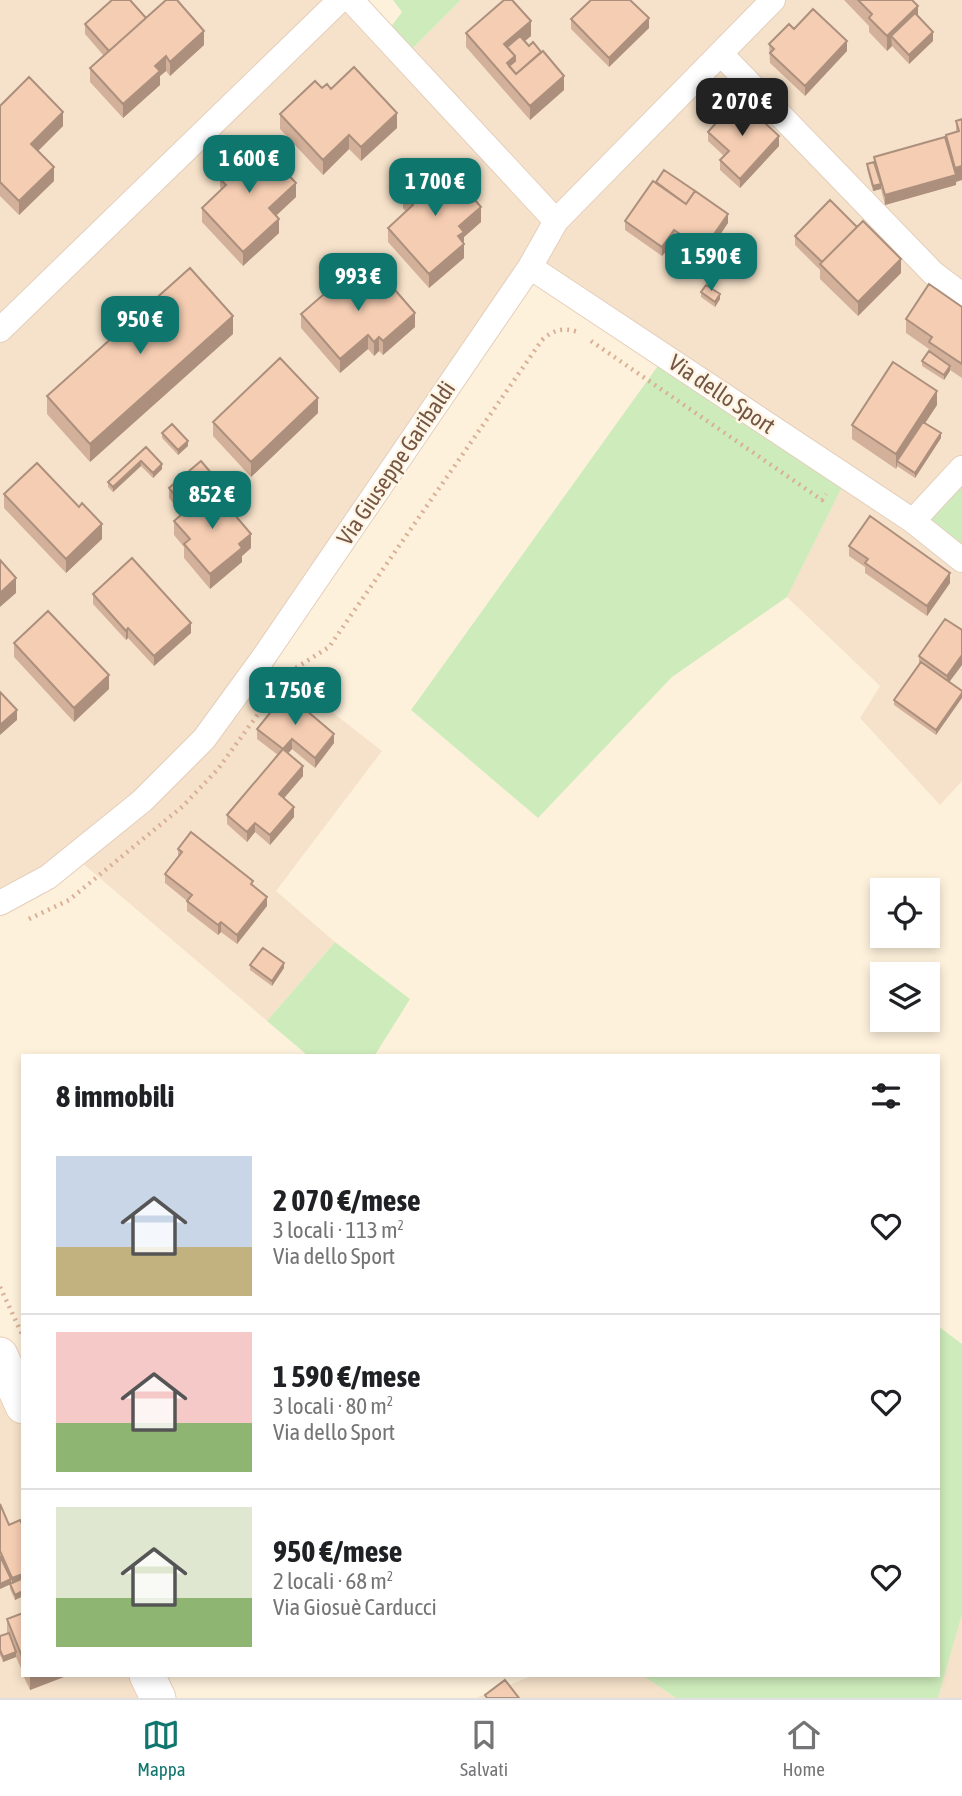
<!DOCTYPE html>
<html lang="it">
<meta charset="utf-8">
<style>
body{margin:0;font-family:"Asap Condensed",sans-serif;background:#f2f2f2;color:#202124;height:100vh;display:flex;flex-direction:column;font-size:26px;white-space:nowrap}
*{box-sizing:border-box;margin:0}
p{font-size:23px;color:#757577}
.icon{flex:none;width:38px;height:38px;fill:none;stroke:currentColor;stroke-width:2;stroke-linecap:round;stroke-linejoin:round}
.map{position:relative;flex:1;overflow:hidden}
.drawer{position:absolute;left:21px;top:1054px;width:919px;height:623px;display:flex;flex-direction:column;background:#fff;border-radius:0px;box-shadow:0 4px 10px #0003}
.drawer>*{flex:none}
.controls{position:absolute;left:870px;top:878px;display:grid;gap:14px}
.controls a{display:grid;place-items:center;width:70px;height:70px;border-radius:0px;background:#fff;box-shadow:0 4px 10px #0003;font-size:35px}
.price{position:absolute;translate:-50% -60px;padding:0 16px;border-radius:14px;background:#0f766e;color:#fff;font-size:23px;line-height:46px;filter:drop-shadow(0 2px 4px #0008)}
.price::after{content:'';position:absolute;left:50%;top:42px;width:21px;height:16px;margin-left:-10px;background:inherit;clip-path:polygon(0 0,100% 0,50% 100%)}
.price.selected{background:#222;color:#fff}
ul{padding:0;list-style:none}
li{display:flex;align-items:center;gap:21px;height:175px;padding:0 35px}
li+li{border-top:2px solid #e0e0e0}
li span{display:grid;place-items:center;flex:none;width:196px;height:140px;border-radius:0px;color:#555}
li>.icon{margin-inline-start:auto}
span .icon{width:84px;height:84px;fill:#fffc;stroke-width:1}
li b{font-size:30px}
h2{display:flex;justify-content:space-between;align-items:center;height:84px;padding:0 35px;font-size:30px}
.dock{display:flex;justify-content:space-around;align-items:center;height:98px;border-top:2px solid #e0e0e0;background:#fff;font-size:19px;color:#757577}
.dock a{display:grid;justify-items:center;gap:4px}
.dock .selected{color:#0f766e}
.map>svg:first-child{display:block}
</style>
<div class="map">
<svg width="962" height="1698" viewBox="0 0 962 1698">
<rect width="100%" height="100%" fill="#fef1dc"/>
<path fill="#f6e2ca" d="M 0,0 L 351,0 L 404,57 L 461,0 L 962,0 L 962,781 L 940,805 L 860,718 L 880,686 L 787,597 L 846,477 L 530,267 L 263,658 L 382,751 L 276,891 L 335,942 L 267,1021 L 74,856 L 0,903 Z
M 0,1355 L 23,1388 L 23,1675 L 147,1675 L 158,1698 L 0,1698 Z
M 962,1614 L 962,1698 L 938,1698 L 961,1616 Z
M 534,1675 L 642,1675 L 676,1698 L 476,1698 Z"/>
<path fill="#ceecbb" d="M 393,0 L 461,0 L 404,57 L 384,36 L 402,12 Z
M 665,356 L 847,477 L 787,597 L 672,677 L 538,818 L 411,710 Z
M 962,468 L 962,560 L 913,521 Z
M 335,942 L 410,999 L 375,1055 L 307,1055 L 267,1021 Z
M 938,1326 L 962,1344 L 962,1614 L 938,1698 L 676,1698 L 642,1675 L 938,1675 Z"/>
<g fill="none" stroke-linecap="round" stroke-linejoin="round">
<g stroke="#e4cebb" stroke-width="26">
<path id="minor" d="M 351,0 L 556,221
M 721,54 L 933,273 L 962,295
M 530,267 L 913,521 L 962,560
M 0,330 L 340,0
M 913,521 L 962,468
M 0,903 L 48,877 L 142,801 L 204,739 L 263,658 L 530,267 L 556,221 L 773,0"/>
</g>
<g stroke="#eacfb8" stroke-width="37">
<path id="secondary" d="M 0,1355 L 23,1406
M 147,1675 L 158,1698"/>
</g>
<path stroke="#d9b096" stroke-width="4.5" stroke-dasharray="2 5" stroke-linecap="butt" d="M 591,341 L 822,500 L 826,494
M 29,919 L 69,900 L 183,806 L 218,769 L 288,673 L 329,647 L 542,340 C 553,330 563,327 578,332
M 0,1287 L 22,1334"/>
<use href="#minor" stroke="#fff" stroke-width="24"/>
<use href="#secondary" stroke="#fff" stroke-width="35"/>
</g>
<path fill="#d3b099" d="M 844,0 L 912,0 L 918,16 L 933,41 L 909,64 L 892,46 L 887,51 L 869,32 L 869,26 Z
M 146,18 L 204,45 L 170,76 L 166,71 L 160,76 L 160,85 L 123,118 L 90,82 L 90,68 L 104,56 L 85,34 L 85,24 Z
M 571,19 L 649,28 L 609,67 L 571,29 Z
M 794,29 L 847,51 L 805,96 L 770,63 L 769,44 Z
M 466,33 L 531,36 L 525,41 L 564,90 L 530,120 L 466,47 Z
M 322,88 L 331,89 L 397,128 L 361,161 L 349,149 L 323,175 L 280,129 L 280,114 Z
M 0,106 L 63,126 L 38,151 L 54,181 L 19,215 L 0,196 Z
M 962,119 L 956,185 L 885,205 L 881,189 L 873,191 L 867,169 L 867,164 L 874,162 L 874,157 L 946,139 L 946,135 L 956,132 L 956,121 Z
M 708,132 L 779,146 L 740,188 L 720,170 L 720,160 L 724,156 L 708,141 Z
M 220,171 L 296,197 L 276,216 L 279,233 L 243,266 L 202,222 L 202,208 L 221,190 L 220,186 Z
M 403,194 L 481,222 L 464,237 L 464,258 L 429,288 L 388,242 L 388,228 L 406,212 L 403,208 Z
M 625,221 L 728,223 L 695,270 L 667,250 L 662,256 L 625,230 Z
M 795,236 L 901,273 L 858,316 L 820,279 L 820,270 L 795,245 Z
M 349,291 L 415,327 L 383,355 L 379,351 L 374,356 L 368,349 L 340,373 L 301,328 L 301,314 Z
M 701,292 L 720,299 L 715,307 L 701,297 Z
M 962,307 L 962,378 L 950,370 L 944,380 L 922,366 L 922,361 L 929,351 L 929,349 L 906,333 L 906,319 Z
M 233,334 L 90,462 L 47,414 L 47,396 Z
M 937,405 L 925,423 L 941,438 L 915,478 L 897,466 L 896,469 L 852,439 L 852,425 Z
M 318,413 L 251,477 L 213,436 L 213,422 Z
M 162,433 L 188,446 L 178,455 L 162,438 Z
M 146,447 L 162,469 L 153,478 L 141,466 L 113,492 L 108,487 L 108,482 Z
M 169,488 L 234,510 L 232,512 L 251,548 L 242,556 L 242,562 L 210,589 L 184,558 L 184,547 L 174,535 L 174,521 L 182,514 L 169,498 Z
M 4,494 L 102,539 L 66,573 L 4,508 Z
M 849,546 L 950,583 L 927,616 L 865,573 L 865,567 L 849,556 Z
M 93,594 L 191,633 L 154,666 L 128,638 L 126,640 L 93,604 Z
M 14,643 L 109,689 L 74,722 L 14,657 Z
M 919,656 L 962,665 L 949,682 L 936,735 L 894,705 L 894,700 L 919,665 Z
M 257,729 L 334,743 L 315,768 L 292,749 L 288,753 L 303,776 L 284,798 L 294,817 L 270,845 L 255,832 L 247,842 L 227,824 L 227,815 L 278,755 L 257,739 Z
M 178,849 L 253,885 L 267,906 L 237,944 L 221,932 L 218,935 L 187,911 L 187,901 L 165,883 L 165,874 L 178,857 Z
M 250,965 L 284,968 L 272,986 L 250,970 Z
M 0,1504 L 9,1525 L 23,1526 L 23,1596 L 15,1600 L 10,1589 L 10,1584 L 0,1589 Z
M 23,1613 L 23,1673 L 16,1657 L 3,1662 L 0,1655 L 0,1636 L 7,1633 L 7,1619 Z
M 23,1675 L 69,1675 L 30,1690 Z"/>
<path fill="#ac907d" d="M 918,6 L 918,21 L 891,36 L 892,46 L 887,51 L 887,36 Z
M 649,18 L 649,28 L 609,67 L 609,58 Z
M 531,21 L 531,36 L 509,54 L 504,44 Z
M 204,31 L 204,45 L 170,76 L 170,62 Z
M 933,32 L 933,41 L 909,64 L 909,55 Z
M 847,41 L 847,51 L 805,96 L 805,86 Z
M 166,56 L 166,71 L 160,76 L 160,85 L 123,118 L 123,104 L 155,66 Z
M 515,56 L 515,71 L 507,63 Z
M 564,76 L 564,90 L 530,120 L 530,106 Z
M 63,112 L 63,126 L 31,158 L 31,144 Z
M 397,113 L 397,128 L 361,161 L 361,147 Z
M 349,135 L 349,149 L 323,175 L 323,160 Z
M 779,136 L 779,146 L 740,188 L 740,179 Z
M 962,166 L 962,180 L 956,182 L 956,185 L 885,205 L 885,195 L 955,176 L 955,168 Z
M 54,167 L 54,181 L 19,215 L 19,201 Z
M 296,183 L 296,197 L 269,222 L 269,208 Z
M 881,184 L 881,189 L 873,191 L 873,186 Z
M 481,207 L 481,222 L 464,237 L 464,258 L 429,288 L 429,274 L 459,226 Z
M 728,214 L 728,223 L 703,260 L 703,250 Z
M 279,219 L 279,233 L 243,266 L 243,252 Z
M 674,230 L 674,240 L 667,245 L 667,250 L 662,256 L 662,247 Z
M 703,255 L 703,260 L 695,270 L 695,265 Z
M 901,259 L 901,273 L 858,316 L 858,302 Z
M 720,294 L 720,299 L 715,307 L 715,302 Z
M 415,313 L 415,327 L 383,355 L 383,341 Z
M 233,316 L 233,334 L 90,462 L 90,444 Z
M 368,335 L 368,349 L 340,373 L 340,359 Z
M 379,337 L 379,351 L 374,356 L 374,342 Z
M 950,366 L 950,371 L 944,380 L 944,375 Z
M 937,391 L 937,405 L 899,463 L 897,461 L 897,466 L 896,469 L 896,454 Z
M 318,398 L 318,413 L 251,477 L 251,462 Z
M 941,433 L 941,438 L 915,478 L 915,473 Z
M 188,441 L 188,446 L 178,455 L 178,450 Z
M 141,461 L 141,466 L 113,492 L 113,487 Z
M 162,464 L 162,469 L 153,478 L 153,473 Z
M 234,500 L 234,510 L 226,518 L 226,508 Z
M 102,524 L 102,539 L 66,573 L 66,559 Z
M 251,534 L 251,548 L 242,556 L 242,562 L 210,589 L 210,574 L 239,544 Z
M 950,573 L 950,583 L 927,616 L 927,606 Z
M 16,578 L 16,593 L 0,607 L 0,593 Z
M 191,623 L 191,633 L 154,666 L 154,656 Z
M 128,628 L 128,638 L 126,640 L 126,631 Z
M 962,655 L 962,665 L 947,685 L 947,676 Z
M 109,675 L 109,689 L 74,722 L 74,708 Z
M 962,693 L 962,698 L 936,735 L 936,730 Z
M 17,710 L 17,720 L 0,735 L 0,725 Z
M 334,734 L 334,743 L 315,768 L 315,758 Z
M 292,739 L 292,749 L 283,759 L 283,749 Z
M 303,766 L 303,776 L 279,804 L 279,794 Z
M 294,807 L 294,817 L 270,845 L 270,835 Z
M 255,823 L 255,832 L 247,842 L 247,832 Z
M 267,897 L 267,906 L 237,944 L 237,935 Z
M 221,922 L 221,932 L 218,935 L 218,925 Z
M 284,963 L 284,968 L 272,986 L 272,981 Z
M 23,1574 L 23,1583 L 12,1588 L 12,1578 Z
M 11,1579 L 11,1584 L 0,1589 L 0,1584 Z
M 23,1591 L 23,1596 L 15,1600 L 15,1595 Z
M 16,1652 L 16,1657 L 3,1662 L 3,1657 Z
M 33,1675 L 69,1675 L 30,1690 L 30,1676 Z"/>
<path fill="#f5cdb2" stroke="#ac907d" stroke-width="2" d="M 112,0 L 130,0 L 146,18 L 109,51 L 85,24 Z
M 166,0 L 177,0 L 204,31 L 170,62 L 166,56 L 155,66 L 160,71 L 123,104 L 90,68 Z
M 504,0 L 512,0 L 531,21 L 504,44 L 515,56 L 507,63 L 516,74 L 543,51 L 564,76 L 530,106 L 466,33 Z
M 591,0 L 630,0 L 649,18 L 609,58 L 571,19 Z
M 858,0 L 912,0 L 918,6 L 887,36 L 869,18 L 872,14 Z
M 813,9 L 847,41 L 805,86 L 770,53 L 774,49 L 769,44 L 789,24 L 794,29 Z
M 915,13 L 933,32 L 909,55 L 891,36 Z
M 520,36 L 529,46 L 533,42 L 541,52 L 516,74 L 509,66 L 515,61 L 515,56 L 507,47 Z
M 354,67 L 397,113 L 361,147 L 349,135 L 323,160 L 280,114 L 315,81 L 322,88 L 327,84 L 331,89 Z
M 29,77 L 63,112 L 31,144 L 54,167 L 19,201 L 0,182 L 0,106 Z
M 738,98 L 779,136 L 740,179 L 720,160 L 729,151 L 708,132 Z
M 962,119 L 962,166 L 955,168 L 946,135 L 959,131 L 956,121 Z
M 945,137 L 956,175 L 885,195 L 874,157 Z
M 255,139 L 296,183 L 269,208 L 279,219 L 243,252 L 202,208 L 226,185 L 221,180 L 225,177 L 220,171 Z
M 441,161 L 481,207 L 459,226 L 464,232 L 458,236 L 464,244 L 429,274 L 388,228 L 413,205 L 403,194 Z
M 874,162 L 881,184 L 873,186 L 867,164 Z
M 664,170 L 695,191 L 686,204 L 656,182 Z
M 653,181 L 686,204 L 695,191 L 728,214 L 703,250 L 674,230 L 662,247 L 625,221 Z
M 830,200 L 857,227 L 822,262 L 795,236 Z
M 863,221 L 901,259 L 858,302 L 820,264 Z
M 674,235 L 703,255 L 695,265 L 667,245 Z
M 190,268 L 233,316 L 90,444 L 47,396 Z
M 376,268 L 415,313 L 383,341 L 379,337 L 374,342 L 368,335 L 340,359 L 301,314 L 339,281 L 349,291 Z
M 929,284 L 962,307 L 962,364 L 929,342 L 932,337 L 906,319 Z
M 706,285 L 720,294 L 715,302 L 701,292 Z
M 929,351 L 950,366 L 944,375 L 922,361 Z
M 280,358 L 318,398 L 251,462 L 213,422 Z
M 893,362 L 937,391 L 896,454 L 852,425 Z
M 923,422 L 941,433 L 915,473 L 897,461 Z
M 172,424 L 188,441 L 178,450 L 162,433 Z
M 146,447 L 162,464 L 153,473 L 141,461 L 113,487 L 108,482 Z
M 201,461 L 234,500 L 228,506 L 212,488 L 187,510 L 169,488 Z
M 37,463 L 79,507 L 82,503 L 102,524 L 66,559 L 4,494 Z
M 212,488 L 251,534 L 239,544 L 242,548 L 210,574 L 184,544 L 190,539 L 174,521 Z
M 870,516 L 950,573 L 927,606 L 865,563 L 868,559 L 849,546 Z
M 132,558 L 191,623 L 154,656 L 128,628 L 126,631 L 93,594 Z
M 0,560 L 16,578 L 0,593 Z
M 48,611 L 109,675 L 74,708 L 14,643 Z
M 945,619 L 962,630 L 962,655 L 947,676 L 919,656 Z
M 921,662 L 962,691 L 962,693 L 936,730 L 894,700 Z
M 0,692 L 17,710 L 0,725 Z
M 286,693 L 334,734 L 315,758 L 292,739 L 283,749 L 257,729 Z
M 283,749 L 303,766 L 279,794 L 294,807 L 270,835 L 255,823 L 247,832 L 227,815 Z
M 191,832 L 253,881 L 251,884 L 267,897 L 237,935 L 221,922 L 218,925 L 187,901 L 192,895 L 165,874 L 182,852 L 178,849 Z
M 263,948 L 284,963 L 272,981 L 250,965 Z
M 0,1504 L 9,1525 L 20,1520 L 23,1526 L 23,1574 L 12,1578 L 0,1551 Z
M 0,1556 L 11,1579 L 0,1584 Z
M 23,1578 L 23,1591 L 15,1595 L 10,1584 Z
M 23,1613 L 23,1659 L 7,1619 Z
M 9,1633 L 16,1652 L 3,1657 L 0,1650 L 0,1636 Z
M 505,1680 L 519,1698 L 487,1698 L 485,1695 Z"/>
<g text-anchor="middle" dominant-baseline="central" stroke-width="5" stroke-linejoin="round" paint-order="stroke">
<g font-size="23" fill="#755544" stroke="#fff5e4">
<text transform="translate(722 394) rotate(34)">Via dello Sport</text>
<text transform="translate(396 463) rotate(-56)">Via Giuseppe Garibaldi</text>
</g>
</g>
</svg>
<div class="controls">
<a><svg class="icon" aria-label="locate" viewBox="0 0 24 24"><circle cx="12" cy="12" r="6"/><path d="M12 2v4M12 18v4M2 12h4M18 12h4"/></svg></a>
<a><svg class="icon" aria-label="layers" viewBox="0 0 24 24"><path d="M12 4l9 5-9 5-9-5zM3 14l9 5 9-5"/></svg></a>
</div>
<b class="price selected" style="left:742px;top:138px">2 070 €</b>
<b class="price" style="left:249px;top:195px">1 600 €</b>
<b class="price" style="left:435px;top:218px">1 700 €</b>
<b class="price" style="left:711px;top:293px">1 590 €</b>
<b class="price" style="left:358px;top:313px">993 €</b>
<b class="price" style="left:140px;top:356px">950 €</b>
<b class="price" style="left:212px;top:531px">852 €</b>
<b class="price" style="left:295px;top:727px">1 750 €</b>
<section class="drawer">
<h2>8 immobili<svg class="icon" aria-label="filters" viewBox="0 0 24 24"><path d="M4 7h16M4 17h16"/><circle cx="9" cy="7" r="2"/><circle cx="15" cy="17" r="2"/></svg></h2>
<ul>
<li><span style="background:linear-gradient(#c9d6e8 65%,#c2b280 0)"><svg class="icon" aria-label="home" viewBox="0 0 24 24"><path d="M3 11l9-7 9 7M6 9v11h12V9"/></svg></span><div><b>2 070 €/mese</b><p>3 locali · 113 m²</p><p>Via dello Sport</p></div><svg class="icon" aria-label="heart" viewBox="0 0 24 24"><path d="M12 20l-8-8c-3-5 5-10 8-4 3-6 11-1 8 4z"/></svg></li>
<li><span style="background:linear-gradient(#f6c9c9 65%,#8fb573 0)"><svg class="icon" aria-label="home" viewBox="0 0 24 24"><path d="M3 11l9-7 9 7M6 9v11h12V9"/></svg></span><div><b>1 590 €/mese</b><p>3 locali · 80 m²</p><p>Via dello Sport</p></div><svg class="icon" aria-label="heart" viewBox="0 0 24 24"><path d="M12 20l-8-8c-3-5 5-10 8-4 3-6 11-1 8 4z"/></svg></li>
<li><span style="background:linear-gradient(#dfe7d0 65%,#8fb573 0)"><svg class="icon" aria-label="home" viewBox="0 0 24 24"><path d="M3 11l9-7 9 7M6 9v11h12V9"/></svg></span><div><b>950 €/mese</b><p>2 locali · 68 m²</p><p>Via Giosuè Carducci</p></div><svg class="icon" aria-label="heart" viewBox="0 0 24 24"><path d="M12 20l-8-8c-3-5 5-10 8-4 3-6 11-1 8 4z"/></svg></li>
</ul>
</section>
</div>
<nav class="dock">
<a class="selected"><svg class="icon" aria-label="map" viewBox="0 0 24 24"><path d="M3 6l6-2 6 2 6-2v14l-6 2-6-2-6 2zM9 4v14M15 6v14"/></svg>Mappa</a>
<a><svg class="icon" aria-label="saved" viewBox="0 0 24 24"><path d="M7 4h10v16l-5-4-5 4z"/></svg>Salvati</a>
<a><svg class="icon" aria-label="home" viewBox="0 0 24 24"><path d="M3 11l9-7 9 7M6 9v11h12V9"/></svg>Home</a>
</nav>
